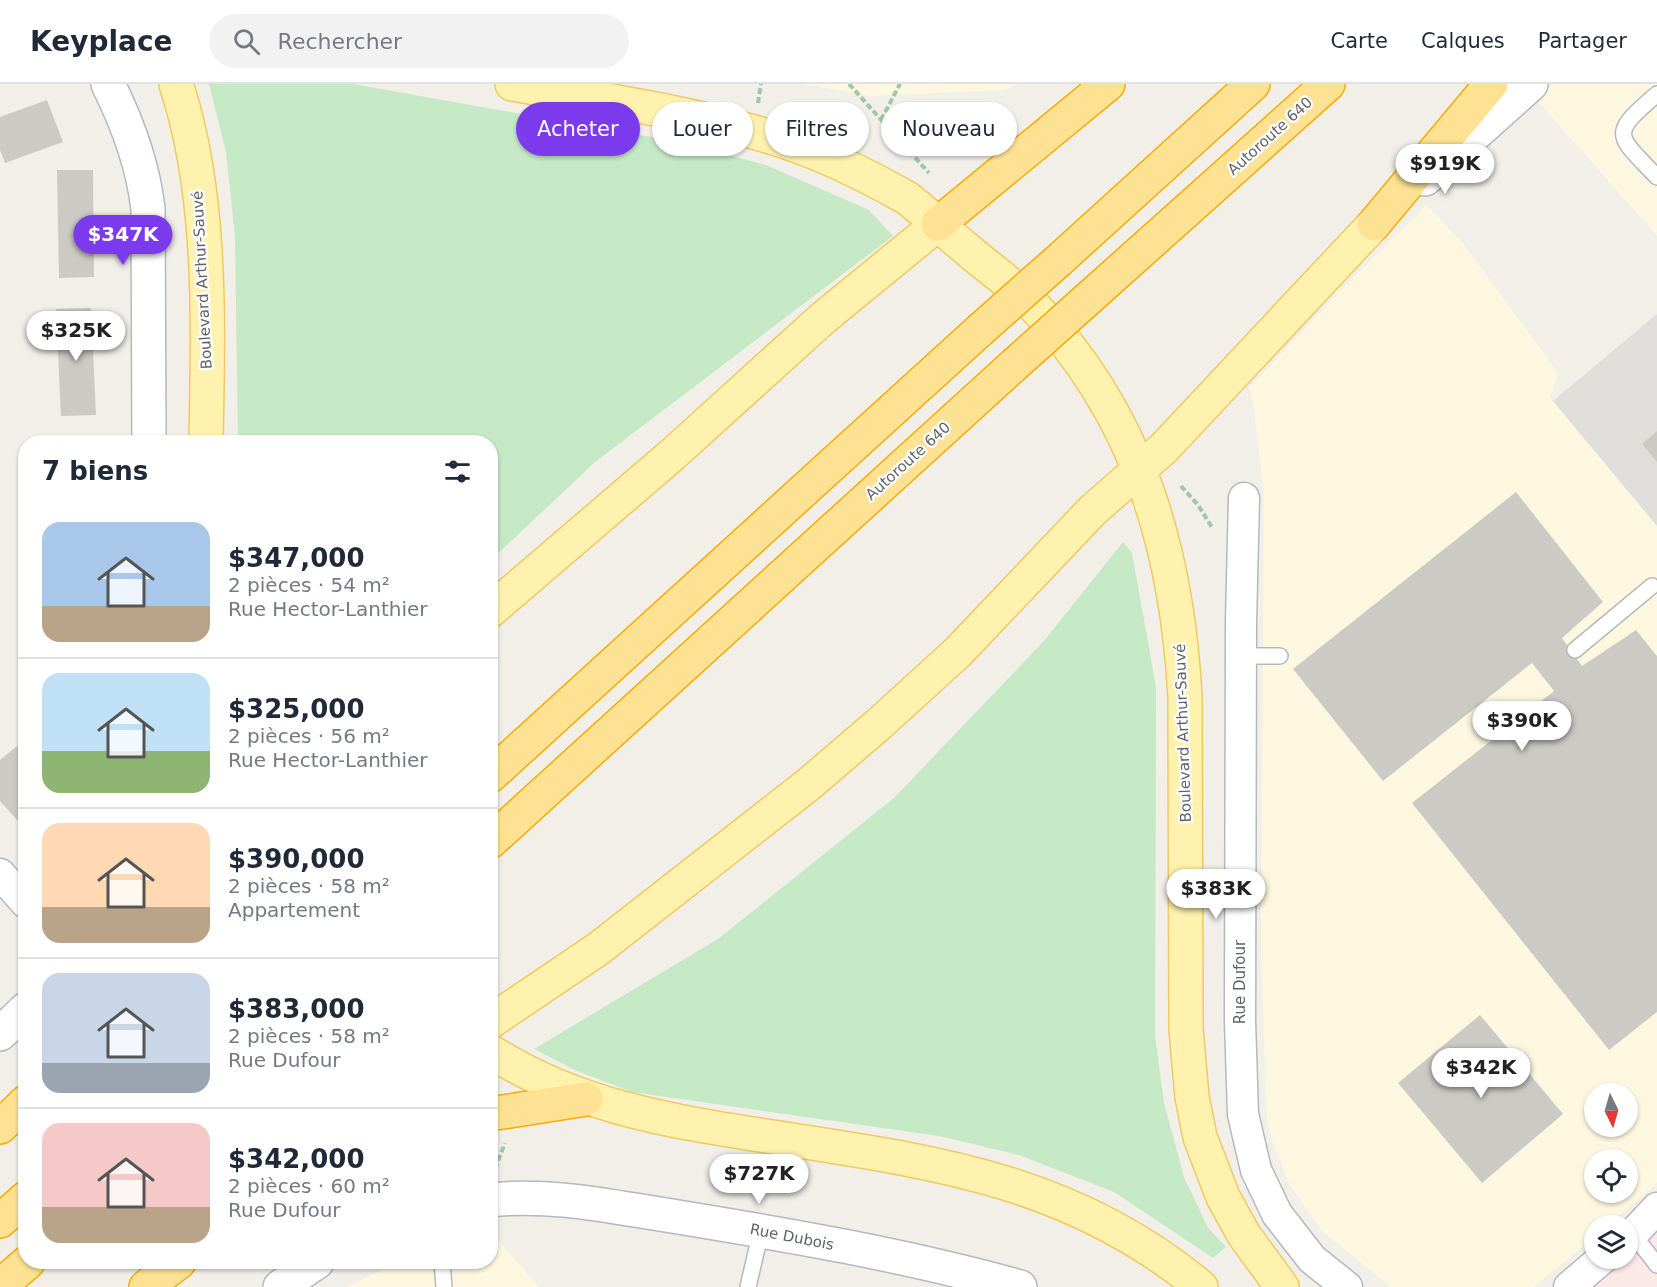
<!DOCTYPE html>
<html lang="fr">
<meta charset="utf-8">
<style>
body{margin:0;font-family:"DejaVu Sans",sans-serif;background:#f2f2f3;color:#1f2937;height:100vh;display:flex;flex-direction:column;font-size:22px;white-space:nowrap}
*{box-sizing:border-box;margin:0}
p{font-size:20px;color:#747a83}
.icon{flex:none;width:33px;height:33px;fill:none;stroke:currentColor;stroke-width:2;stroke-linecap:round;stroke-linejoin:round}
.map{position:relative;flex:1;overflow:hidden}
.sheet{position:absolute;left:18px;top:351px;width:480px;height:834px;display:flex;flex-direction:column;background:#fff;border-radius:24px;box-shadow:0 2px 4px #0004}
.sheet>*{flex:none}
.banner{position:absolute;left:516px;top:18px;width:570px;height:54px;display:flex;gap:12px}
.needle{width:39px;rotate:175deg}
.buttons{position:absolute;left:1584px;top:999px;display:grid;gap:12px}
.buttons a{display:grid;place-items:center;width:54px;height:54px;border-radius:50%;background:#fff;box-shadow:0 2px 4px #0004;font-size:30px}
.price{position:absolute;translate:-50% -51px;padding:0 14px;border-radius:21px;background:#fff;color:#222;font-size:20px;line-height:39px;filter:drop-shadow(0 2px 3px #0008)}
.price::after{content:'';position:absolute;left:50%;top:36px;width:18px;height:14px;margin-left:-9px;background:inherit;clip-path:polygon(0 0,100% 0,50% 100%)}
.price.active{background:#7c3aed;color:#fff}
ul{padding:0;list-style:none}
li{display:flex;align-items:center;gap:18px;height:150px;padding:0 24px}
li+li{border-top:2px solid #e0e1e3}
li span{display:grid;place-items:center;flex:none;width:168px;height:120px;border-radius:18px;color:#555}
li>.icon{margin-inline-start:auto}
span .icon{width:72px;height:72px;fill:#fffc;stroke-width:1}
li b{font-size:26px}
h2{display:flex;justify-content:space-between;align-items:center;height:72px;padding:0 24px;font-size:26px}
.pill{padding:0 21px;border-radius:27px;background:#fff;box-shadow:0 2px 4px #0004;font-size:21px;line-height:54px}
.pill.active{background:#7c3aed;color:#fff}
header{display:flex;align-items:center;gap:36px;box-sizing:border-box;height:84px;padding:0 30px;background:#fff;border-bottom:2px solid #e0e1e3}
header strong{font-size:28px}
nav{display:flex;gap:33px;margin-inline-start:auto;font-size:21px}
.search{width:420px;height:54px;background:#f2f2f3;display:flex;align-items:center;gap:15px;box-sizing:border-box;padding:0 21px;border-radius:33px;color:#747a83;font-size:22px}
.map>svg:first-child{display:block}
</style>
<header>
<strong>Keyplace</strong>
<div class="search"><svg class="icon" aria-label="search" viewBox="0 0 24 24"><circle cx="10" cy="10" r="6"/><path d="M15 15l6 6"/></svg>Rechercher</div>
<nav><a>Carte</a><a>Calques</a><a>Partager</a></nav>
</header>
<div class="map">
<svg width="1657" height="1203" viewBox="0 0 1657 1203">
<rect width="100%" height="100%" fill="#f1efe8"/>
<path fill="#fef7e0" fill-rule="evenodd" d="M 803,0 L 1017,0 L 1005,6 L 871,12 Z
M 1552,0 L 1657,0 L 1657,152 L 1536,15 Z
M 1426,121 L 1462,158 L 1559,290 L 1550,312 L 1553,317 L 1657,442 L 1657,1099 L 1608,1141 L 1594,1142 L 1594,1153 L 1534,1203 L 1391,1203 L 1322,1147 L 1291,1103 L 1273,1060 L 1267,1038 L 1261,863 L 1264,411 L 1254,325 L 1249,304 L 1336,211 ZM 1594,1010 L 1628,1010 L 1628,1042 L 1594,1042 ZM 1594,1076 L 1628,1076 L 1628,1108 L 1594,1108 Z
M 497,1155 L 539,1203 L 347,1203 L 397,1178 L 490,1178 L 491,1156 Z"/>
<path fill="#e0deda" d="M 1657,230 L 1657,442 L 1553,317 Z"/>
<path fill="#fce8e6" d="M 1657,1150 L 1657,1203 L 1594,1203 Z"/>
<path fill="#c5e8c5" d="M 209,0 L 353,0 L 679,58 L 766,81 L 869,126 L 893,152 L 595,378 L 491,476 L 490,358 L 238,358 L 235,152 L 226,68 Z
M 1123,458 L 1132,469 L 1156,603 L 1155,951 L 1164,1019 L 1184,1093 L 1208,1144 L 1226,1163 L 1213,1174 L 1114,1108 L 1019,1071 L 939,1052 L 632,1008 L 575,986 L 534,965 L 718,855 L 894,714 L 1044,557 Z"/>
<path fill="#cccac5" d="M 47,16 L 63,58 L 5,79 L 0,66 L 0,33 Z
M 57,86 L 93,86 L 94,193 L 59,194 Z
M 91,224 L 96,331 L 61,332 L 56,225 Z
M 1657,347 L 1657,378 L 1642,360 Z
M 1516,408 L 1603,518 L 1562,554 L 1582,582 L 1636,546 L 1657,572 L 1657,928 L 1609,966 L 1412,719 L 1554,607 L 1532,579 L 1383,697 L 1293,585 Z
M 17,662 L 26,672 L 26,746 L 0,717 L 0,676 Z
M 1480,931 L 1563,1030 L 1482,1099 L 1398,999 Z"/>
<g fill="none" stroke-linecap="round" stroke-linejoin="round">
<g stroke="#b5b8bc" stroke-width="18">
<path id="service" d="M 1657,10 C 1609,51 1616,50 1657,93
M 1575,566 L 1652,502
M 1241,572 L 1280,572
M 1633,1150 L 1657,1181
M 442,1178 L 444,1203
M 748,1203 L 761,1147"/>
</g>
<g stroke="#b5b8bc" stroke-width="33">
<path id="minor" d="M 1244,414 L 1241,537 L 1240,937 L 1243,1030 L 1256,1086 L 1277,1130 L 1312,1175 L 1347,1203
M 0,790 L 26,819
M 1628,1155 L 1657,1124
M 1569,1203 L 1603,1174"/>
</g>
<g stroke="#b5b8bc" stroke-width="36">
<path id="tertiary" d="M 108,0 C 128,40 143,80 148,125 L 149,358
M 1425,95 L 1531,0
M 0,950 L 26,925
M 490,1116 C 551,1109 612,1123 672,1132 C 788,1151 906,1171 1020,1203
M 280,1203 L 317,1178"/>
</g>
<g stroke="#f2c960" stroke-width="36">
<path id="primary" d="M 176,0 C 213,111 208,243 206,358
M 512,0 C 602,16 695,28 783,57 C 826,71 868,92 907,114 C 929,131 948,150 969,167 C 990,185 1012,200 1032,220 C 1138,330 1177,464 1185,613 L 1186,945 L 1192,1013 L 1200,1053 L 1223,1113 L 1244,1151 L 1282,1203
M 490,527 L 672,371 L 822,235 L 938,140
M 490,938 L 598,865 L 809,700 L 879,640 L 958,568 L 1093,426 L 1164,364 L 1374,140
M 490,967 C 575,1022 669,1037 766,1052 C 928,1077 1070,1094 1201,1203"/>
</g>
<g stroke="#f9ab00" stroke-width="36">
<path id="motorway" d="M 938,140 L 1108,0
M 1374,140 L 1491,0
M 1058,177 L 1253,0
M 1090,213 L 1328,0
M 490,692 L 980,246
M 490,758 L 1014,281
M 490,1030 L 586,1015
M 0,1043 L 26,1018
M 0,1137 L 26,1114
M 0,1202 L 28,1178
M 146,1203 L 179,1178"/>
</g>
<path stroke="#9cc7a9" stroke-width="4" stroke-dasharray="6 3" stroke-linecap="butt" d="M 849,0 L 929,89
M 758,19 L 761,0
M 881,36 L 900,0
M 1181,402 L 1198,421 L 1213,445
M 495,1085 L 505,1059"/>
<use href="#service" stroke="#fff" stroke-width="15"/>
<use href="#minor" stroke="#fff" stroke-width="30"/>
<use href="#tertiary" stroke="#fff" stroke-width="33"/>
<use href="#primary" stroke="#fff2af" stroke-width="33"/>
<use href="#motorway" stroke="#fde293" stroke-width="33"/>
<g stroke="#f9ab00" stroke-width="36" stroke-linecap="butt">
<path id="motorway-bridge" d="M 980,246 L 1058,177
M 1014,281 L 1090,213"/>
</g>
<use href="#motorway-bridge" stroke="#fde293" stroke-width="33"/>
</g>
<g text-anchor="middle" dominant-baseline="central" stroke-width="4.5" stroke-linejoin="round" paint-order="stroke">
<g font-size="15" fill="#5f6368" stroke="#fff">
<text transform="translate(1270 52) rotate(-42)">Autoroute 640</text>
<text transform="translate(202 196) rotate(-93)">Boulevard Arthur-Sauvé</text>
<text transform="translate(908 377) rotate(-42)">Autoroute 640</text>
<text transform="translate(1183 649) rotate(-92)">Boulevard Arthur-Sauvé</text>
<text transform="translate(1240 898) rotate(-90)">Rue Dufour</text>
<text transform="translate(792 1153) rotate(11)">Rue Dubois</text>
</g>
</g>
</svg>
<div class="buttons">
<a><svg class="needle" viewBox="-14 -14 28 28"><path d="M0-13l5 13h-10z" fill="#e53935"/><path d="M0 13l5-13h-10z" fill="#747a83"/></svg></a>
<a><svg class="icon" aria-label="locate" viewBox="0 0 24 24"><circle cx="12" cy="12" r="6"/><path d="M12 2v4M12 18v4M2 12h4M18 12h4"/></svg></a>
<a><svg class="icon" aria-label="layers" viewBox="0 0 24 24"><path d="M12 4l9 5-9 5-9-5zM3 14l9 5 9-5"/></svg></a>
</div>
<b class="price" style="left:1445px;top:111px">$919K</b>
<b class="price active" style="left:123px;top:182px">$347K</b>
<b class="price" style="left:76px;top:278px">$325K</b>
<b class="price" style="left:1522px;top:668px">$390K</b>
<b class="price" style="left:1216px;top:836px">$383K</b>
<b class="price" style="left:1481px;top:1015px">$342K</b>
<b class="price" style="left:759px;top:1121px">$727K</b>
<div class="banner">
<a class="pill active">Acheter</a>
<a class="pill">Louer</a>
<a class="pill">Filtres</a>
<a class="pill">Nouveau</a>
</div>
<section class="sheet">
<h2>7 biens<svg class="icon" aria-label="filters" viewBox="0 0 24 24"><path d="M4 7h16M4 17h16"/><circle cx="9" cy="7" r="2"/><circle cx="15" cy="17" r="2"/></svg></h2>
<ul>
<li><span style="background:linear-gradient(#a9c7e8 70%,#b9a48a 0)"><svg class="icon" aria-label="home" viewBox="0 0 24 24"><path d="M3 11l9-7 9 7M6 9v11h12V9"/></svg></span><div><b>$347,000</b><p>2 pièces · 54 m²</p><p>Rue Hector-Lanthier</p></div></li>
<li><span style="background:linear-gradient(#bfe0f5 65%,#8fb573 0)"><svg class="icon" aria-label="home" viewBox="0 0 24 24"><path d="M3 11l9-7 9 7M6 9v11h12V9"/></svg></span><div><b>$325,000</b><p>2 pièces · 56 m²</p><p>Rue Hector-Lanthier</p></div></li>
<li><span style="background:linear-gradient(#ffd9b3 70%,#b9a48a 0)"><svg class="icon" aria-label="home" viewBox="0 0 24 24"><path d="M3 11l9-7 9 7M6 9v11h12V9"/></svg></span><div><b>$390,000</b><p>2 pièces · 58 m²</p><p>Appartement</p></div></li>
<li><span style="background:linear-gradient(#c9d6e8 75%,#9aa5b1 0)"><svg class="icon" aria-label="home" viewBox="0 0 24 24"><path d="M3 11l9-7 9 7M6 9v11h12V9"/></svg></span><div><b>$383,000</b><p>2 pièces · 58 m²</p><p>Rue Dufour</p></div></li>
<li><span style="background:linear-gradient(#f6c9c9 70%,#b9a48a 0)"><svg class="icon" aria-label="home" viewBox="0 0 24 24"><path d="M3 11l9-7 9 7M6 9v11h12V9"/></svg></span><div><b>$342,000</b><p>2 pièces · 60 m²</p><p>Rue Dufour</p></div></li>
</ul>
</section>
</div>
